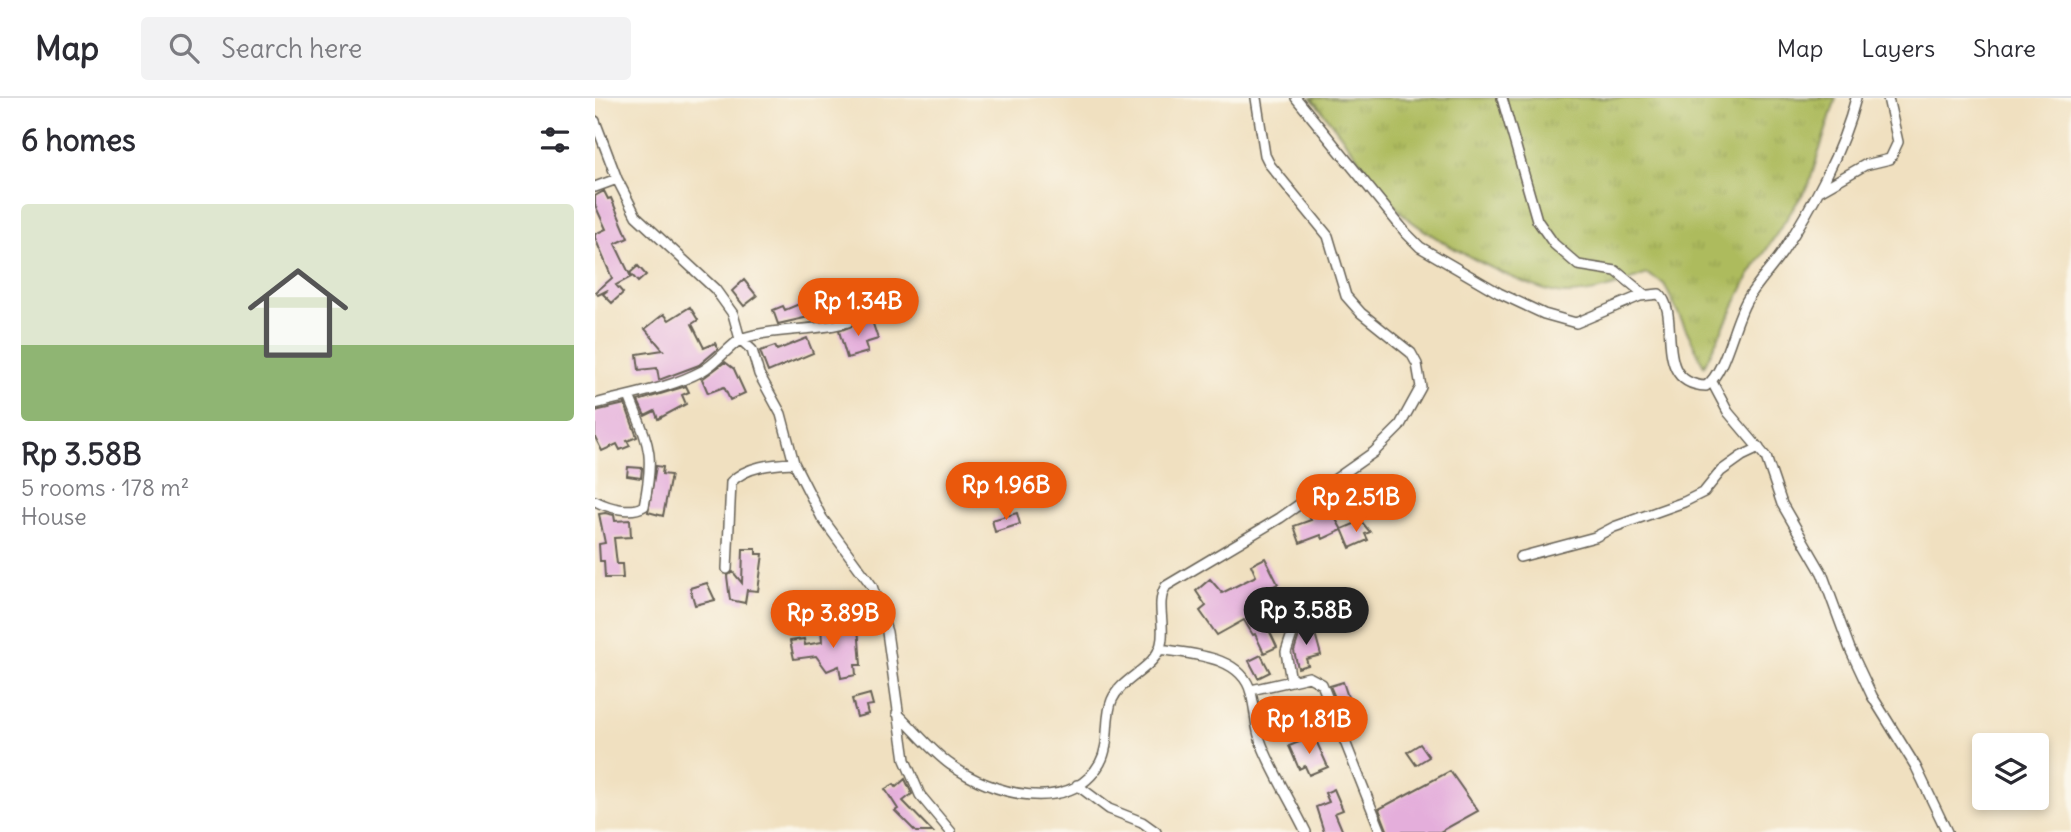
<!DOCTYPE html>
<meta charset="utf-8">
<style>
body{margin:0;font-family:Delius,sans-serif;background:#f2f2f3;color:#2b2b33;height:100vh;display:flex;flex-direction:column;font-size:26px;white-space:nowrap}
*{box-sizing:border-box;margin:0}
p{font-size:23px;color:#7c7c81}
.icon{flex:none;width:38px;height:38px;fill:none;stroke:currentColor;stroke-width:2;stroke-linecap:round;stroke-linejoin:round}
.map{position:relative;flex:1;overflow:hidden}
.sheet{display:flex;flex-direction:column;background:#fff;width:595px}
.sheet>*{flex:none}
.tools{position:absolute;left:1377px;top:635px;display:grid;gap:14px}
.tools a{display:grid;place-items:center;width:77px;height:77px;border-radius:7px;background:#fff;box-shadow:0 4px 10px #0003;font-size:35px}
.price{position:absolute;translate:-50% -60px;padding:0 16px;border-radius:24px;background:#ea580c;color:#fff;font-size:23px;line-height:46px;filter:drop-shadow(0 2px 4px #0008)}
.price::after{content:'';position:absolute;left:50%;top:42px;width:21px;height:16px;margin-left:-10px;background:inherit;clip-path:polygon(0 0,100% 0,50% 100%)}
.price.active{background:#222;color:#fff}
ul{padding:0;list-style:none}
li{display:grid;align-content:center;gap:14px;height:371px;padding:0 21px}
li span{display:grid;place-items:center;height:217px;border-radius:7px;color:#555}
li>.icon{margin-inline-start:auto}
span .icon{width:126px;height:126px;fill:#fffc;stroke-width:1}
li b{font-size:30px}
h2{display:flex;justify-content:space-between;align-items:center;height:84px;padding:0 21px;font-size:30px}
header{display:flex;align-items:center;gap:42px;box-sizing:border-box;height:98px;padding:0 35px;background:#fff;border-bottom:2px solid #e1e1e2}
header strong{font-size:33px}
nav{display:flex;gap:38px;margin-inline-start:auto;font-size:24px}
.search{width:490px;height:63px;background:#f2f2f3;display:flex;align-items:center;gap:18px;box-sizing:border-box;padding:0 24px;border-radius:7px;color:#7c7c81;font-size:26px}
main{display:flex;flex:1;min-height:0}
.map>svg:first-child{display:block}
</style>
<header>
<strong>Map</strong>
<div class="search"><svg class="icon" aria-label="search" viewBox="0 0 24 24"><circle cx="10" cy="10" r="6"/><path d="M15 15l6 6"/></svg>Search here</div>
<nav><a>Map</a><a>Layers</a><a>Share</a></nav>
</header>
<main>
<section class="sheet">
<h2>6 homes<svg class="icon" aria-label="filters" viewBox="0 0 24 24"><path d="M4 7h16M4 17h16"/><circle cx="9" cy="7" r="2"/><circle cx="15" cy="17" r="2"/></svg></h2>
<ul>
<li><span style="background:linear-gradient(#dfe7d0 65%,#8fb573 0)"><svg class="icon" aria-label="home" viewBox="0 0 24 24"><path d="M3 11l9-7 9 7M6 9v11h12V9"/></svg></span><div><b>Rp 3.58B</b><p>5 rooms · 178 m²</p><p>House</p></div></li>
</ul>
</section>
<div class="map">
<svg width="1476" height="734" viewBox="0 0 1476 734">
<defs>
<pattern id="grass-tufts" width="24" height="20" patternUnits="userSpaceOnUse" patternTransform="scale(1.75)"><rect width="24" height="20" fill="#adbb5d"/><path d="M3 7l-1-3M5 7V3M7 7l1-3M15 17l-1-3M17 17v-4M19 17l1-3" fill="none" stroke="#94a050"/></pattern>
</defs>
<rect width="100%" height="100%" fill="#fbf7ec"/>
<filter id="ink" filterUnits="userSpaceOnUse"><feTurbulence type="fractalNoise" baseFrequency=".0143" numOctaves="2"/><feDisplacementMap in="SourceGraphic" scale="14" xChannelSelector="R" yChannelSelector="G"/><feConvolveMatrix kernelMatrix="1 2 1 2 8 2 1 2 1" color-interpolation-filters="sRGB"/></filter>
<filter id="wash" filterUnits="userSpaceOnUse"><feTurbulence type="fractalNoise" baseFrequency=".00686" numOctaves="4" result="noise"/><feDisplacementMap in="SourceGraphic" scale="28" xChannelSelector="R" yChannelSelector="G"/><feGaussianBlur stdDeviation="1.57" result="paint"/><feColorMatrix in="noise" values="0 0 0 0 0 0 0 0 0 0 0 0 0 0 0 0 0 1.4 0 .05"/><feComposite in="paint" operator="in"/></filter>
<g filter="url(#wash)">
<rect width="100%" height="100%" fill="#f0e0c0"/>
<path fill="url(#grass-tufts)" stroke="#646c3c" stroke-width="2" d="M 716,0 L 1241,0 L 1214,86 L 1153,180 L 1109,268 L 1069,186 L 1052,176 C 1024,187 1001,196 970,196 C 939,196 826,137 805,113 C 773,78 748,36 716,0 Z"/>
<g id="blocks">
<path fill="#e4aedb" d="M 9,93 L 13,101 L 16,100 L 33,140 L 20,146 L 36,179 L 21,187 L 28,195 L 17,205 L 8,196 L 13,192 L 3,197 L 1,194 L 17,180 L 0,140 L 0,136 L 11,131 L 0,107 L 0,98 Z
M 43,168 L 51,177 L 43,184 L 35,175 Z
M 149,182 L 162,198 L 149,208 L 137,193 Z
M 226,197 L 230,221 L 219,223 L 218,218 L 183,226 L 178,212 L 188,208 L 190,212 Z
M 95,209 L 103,222 L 97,226 L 109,250 L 120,245 L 123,251 L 104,267 L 64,282 L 62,270 L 44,272 L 42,256 L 68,252 L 50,231 L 69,216 L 74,222 Z
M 276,220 L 283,241 L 270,245 L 273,254 L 252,260 L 244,233 Z
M 212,240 L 218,255 L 173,274 L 165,253 L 180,248 L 182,252 Z
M 130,264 L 139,271 L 150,295 L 135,302 L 129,289 L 113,295 L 107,281 Z
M 91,288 L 94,294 L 87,297 L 91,306 L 63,321 L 60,313 L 50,318 L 43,303 Z
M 30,306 L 42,339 L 32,343 L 35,348 L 25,352 L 22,346 L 7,353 L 0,339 L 0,313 Z
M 61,368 L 68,369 L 67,376 L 76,377 L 68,418 L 53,414 Z
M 33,369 L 47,370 L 46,380 L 32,378 Z
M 730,402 L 747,432 L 728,441 L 726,437 L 705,445 L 699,428 L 716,422 L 711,413 Z
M 10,415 L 19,417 L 20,423 L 35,422 L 36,439 L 19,440 L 22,466 L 27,466 L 28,480 L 10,480 L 9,463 L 5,463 L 4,446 L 10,445 L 4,416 Z
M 422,415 L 425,426 L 400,434 L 397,422 Z
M 766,423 L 775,434 L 770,436 L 773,442 L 755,450 L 747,431 Z
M 148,451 L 161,451 L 161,456 L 168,456 L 163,493 L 152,492 L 150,505 L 135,502 L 132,478 L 138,474 L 147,485 Z
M 670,460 L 683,486 L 668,493 L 687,521 L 673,530 L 682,549 L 669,555 L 660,536 L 658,537 L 649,522 L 622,537 L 605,513 L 611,508 L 601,493 L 615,481 L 627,495 L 661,478 L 656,467 Z
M 112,485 L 120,502 L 100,507 L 95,490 Z
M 243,526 L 244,535 L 263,529 L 266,567 L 260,567 L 261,577 L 246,580 L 244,568 L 232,573 L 221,558 L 199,561 L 195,543 L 209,541 L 210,547 L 227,544 L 226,528 Z
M 718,528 L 726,557 L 711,561 L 713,567 L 703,570 L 699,553 L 706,531 Z
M 666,557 L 675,574 L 663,580 L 654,563 Z
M 748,584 L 755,605 L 744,609 L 735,588 Z
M 275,596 L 278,607 L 271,608 L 273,616 L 262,619 L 257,601 Z
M 719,638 L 733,669 L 714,677 L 710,668 L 704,671 L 694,648 Z
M 825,646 L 834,659 L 821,667 L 812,654 Z
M 855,673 L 883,713 L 845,734 L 793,734 L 784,711 Z
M 310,681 L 317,696 L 308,703 L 338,734 L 321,734 L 300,713 L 303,711 L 290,691 L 299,686 L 301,689 Z
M 739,691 L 748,712 L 740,715 L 748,734 L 729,734 L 721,709 L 734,704 L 730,695 Z"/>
</g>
</g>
<g filter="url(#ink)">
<use href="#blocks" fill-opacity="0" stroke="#666155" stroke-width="2"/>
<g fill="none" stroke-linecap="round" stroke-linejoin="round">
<g stroke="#666155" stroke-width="12">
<path id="minor" d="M 701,0 L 811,135 L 825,149 L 904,195 L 949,216 L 981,225 L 1045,198 L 1064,196 C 1087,216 1056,286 1111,288 C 1131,273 1138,226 1152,202 C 1162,185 1176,171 1187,155 C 1218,107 1247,55 1261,0
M 907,0 L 942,122 L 959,146 L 983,167 L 1021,173 L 1050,197
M 0,23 L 22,81 L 41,118 L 120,191 L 138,216 L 145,241 L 157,252 L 164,276 L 186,316 L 199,365 L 227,420 L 277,488 L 292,534 L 310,662 L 325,697 L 356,734
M 0,89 L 22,81
M 1226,92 L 1270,67 L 1295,61 L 1303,44 L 1293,0
M 1117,284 L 1133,314 L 1171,359 L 1187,406 L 1227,475 L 1255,551 L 1277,598 L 1321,669 L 1352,734
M 0,306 C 37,296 73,291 107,273 C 121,266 139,243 148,240 C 183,229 219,234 253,224
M 0,403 C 14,410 36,416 49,408 C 60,353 54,348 34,298
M 925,459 L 1000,439 L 1019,429 L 1089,404 L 1109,394 L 1126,373 L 1147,358 L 1164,350
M 132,471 L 136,384 C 152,368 177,366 199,365
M 564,551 C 594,556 647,557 656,595 C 661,613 660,630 667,647 C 679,677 697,705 711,734
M 696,583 L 691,554 L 699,530
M 656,592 L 714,579 L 727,586 L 786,734
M 302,615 C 320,632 336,653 356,667 C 395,696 475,718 505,665 C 516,645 509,621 517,602 C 527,579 560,571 566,546 C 571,527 560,505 571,488 L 685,420 L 779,354 L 804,329 L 826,289 L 822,266 L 816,255 L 766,215 L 751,198 L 733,138 L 675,67 L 670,57 L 661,0
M 482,687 L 514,711 L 547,724 L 561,734"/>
</g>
<use href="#minor" stroke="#fff" stroke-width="9"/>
</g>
</g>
</svg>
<div class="tools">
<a><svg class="icon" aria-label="layers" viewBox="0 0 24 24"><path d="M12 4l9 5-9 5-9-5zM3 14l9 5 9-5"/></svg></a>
</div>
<b class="price" style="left:263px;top:240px">Rp 1.34B</b>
<b class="price" style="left:411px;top:424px">Rp 1.96B</b>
<b class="price" style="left:761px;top:436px">Rp 2.51B</b>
<b class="price active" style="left:711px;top:549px">Rp 3.58B</b>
<b class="price" style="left:238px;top:552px">Rp 3.89B</b>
<b class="price" style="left:714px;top:658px">Rp 1.81B</b>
</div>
</main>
